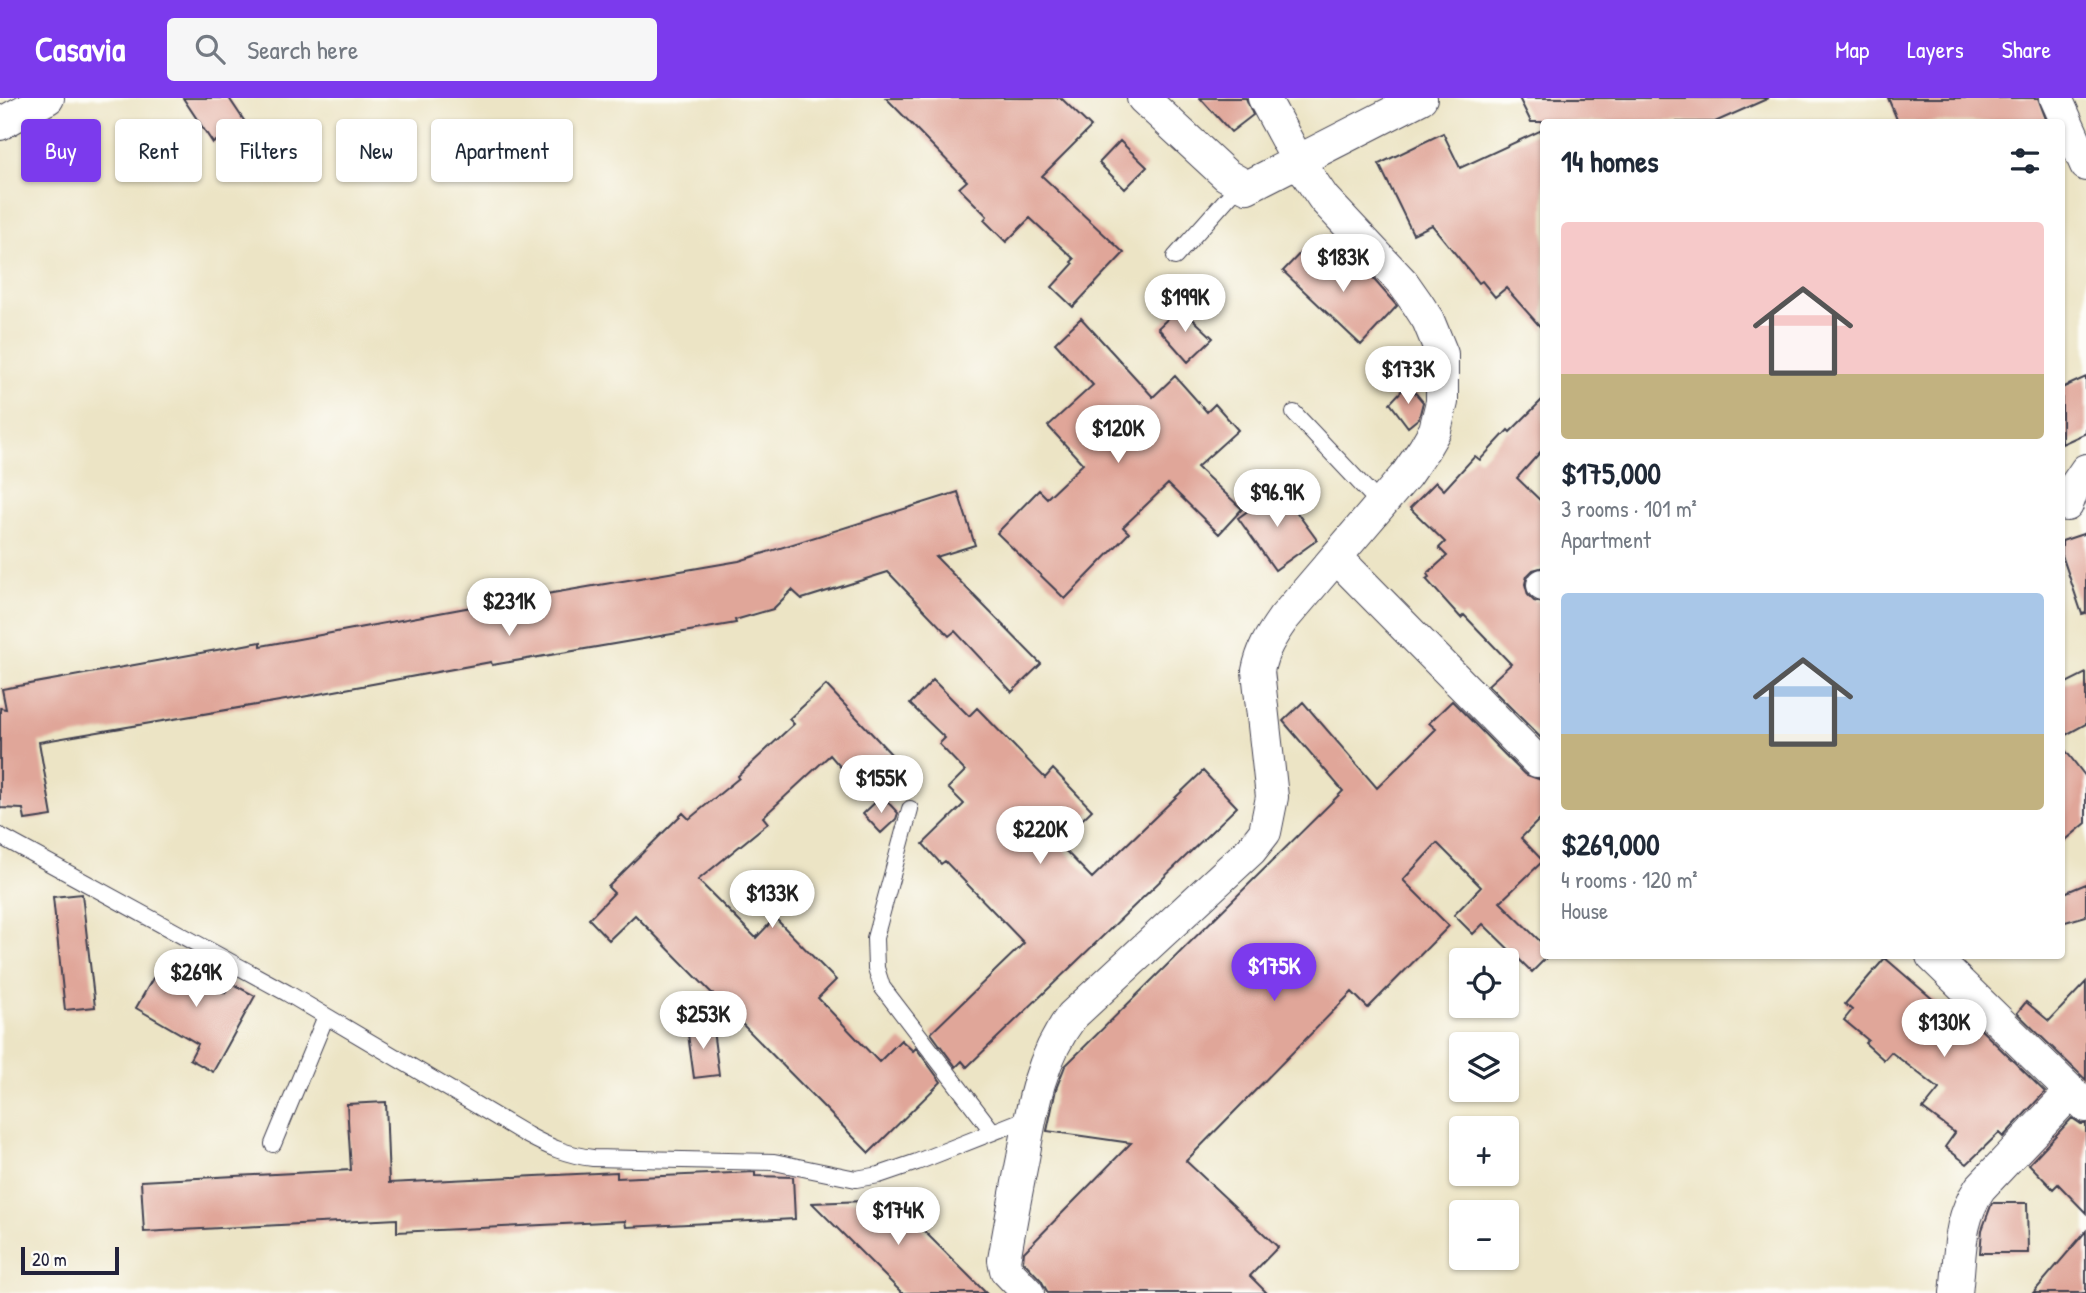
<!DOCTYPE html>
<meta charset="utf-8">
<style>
body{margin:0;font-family:"Patrick Hand",sans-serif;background:#f6f6f7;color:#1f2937;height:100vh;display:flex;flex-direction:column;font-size:26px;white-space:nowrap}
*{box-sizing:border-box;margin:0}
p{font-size:23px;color:#747a83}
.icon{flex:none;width:38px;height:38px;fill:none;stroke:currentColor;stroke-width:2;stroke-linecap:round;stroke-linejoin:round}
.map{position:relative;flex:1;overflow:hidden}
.side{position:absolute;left:1540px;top:21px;width:525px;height:840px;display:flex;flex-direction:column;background:#fff;border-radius:7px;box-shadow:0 2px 5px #0004}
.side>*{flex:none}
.hud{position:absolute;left:21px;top:21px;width:665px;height:63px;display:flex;gap:14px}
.buttons{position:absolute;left:1449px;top:850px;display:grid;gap:14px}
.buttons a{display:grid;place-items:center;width:70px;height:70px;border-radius:7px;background:#fff;box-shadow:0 2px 5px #0004;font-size:35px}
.scale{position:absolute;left:21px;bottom:18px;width:98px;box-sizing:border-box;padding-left:7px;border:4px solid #22223b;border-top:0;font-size:19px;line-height:24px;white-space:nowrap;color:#22223b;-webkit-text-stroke:5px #fdfcf7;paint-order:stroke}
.price{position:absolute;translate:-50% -60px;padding:0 16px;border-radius:24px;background:#fff;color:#222;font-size:23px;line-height:46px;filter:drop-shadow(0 2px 4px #0008)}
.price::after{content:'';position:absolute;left:50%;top:42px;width:21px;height:16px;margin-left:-10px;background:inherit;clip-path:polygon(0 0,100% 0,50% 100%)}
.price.selected{background:#7c3aed;color:#fff}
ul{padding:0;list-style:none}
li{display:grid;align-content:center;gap:14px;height:371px;padding:0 21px}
li span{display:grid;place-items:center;height:217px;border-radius:7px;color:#555}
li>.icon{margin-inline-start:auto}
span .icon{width:126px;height:126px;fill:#fffc;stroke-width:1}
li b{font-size:30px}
h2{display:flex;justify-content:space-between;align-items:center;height:84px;padding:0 21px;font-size:30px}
.pill{padding:0 24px;border-radius:7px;background:#fff;box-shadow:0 2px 5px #0004;font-size:24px;line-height:63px}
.pill.selected{background:#7c3aed;color:#fff}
header{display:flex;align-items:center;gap:42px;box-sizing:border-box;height:98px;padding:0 35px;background:#7c3aed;color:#fff}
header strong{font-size:33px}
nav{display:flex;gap:38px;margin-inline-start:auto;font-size:24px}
.search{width:490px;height:63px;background:#f6f6f7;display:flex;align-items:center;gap:18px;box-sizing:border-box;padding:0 24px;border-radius:7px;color:#747a83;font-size:26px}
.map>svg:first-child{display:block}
</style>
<header>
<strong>Casavia</strong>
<div class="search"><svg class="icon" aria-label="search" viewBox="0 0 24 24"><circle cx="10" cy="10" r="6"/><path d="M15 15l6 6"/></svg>Search here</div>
<nav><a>Map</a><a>Layers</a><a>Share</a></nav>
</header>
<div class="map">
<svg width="2086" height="1195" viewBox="0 0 2086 1195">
<rect width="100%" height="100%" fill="#fdfcf7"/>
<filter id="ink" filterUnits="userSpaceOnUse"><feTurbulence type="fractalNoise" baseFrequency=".0143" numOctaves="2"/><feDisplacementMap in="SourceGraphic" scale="14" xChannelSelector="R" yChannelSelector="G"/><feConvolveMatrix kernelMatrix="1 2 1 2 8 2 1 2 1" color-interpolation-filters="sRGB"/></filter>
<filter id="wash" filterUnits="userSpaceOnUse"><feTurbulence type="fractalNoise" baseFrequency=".00686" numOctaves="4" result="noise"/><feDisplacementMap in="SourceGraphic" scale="28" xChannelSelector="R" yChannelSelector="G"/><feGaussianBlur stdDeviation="1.57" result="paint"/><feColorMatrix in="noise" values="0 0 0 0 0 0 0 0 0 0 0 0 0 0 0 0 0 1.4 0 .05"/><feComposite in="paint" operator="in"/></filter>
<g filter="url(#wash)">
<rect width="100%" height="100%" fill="#ece4c5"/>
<g id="blocks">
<path fill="#e0a699" d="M 183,0 L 229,0 L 245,24 L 213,45 Z
M 886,0 L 1061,0 L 1091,29 L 1042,78 L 1124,155 L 1073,209 L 1052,189 L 1073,166 L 1071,164 L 1074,161 L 1030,120 L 1006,144 L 984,122 L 987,118 L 959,90 L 967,83 Z
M 1200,0 L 1246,0 L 1253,17 L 1231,34 Z
M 1519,0 L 1769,0 L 1715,24 L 1531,24 Z
M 1888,0 L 2038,0 L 2047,24 L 1898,24 Z
M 1544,31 L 1544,233 L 1506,190 L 1495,199 L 1482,183 L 1479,185 L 1432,127 L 1413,136 L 1379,66 L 1443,35 L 1460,70 Z
M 1120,43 L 1147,69 L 1125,91 L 1099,65 Z
M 1307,148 L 1340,179 L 1356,161 L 1397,208 L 1361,247 L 1283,173 Z
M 1180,209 L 1213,240 L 1188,264 L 1158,230 Z
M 1081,220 L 1153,299 L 1175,278 L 1207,314 L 1215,306 L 1238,332 L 1197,369 L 1242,411 L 1219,436 L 1168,386 L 1123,429 L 1129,435 L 1065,501 L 997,435 L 1039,392 L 1047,400 L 1083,366 L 1048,328 L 1093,287 L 1055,245 Z
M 2086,279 L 2086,335 L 2062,346 L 2062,290 Z
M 1408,286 L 1423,304 L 1419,320 L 1408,329 L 1390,305 Z
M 1544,300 L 1544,350 L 1517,380 L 1544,406 L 1544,469 L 1533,472 L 1527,478 L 1525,486 L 1528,497 L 1534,503 L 1544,505 L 1544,643 L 1488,587 L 1511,566 L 1464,517 L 1461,520 L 1426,481 L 1429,479 L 1427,476 L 1447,458 L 1439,450 L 1445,444 L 1410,410 L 1436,384 L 1444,392 L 1475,358 L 1480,362 L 1508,332 L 1510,334 Z
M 1279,390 L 1317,442 L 1275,472 L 1238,420 Z
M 958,394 L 975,447 L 936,459 L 1041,566 L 1012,594 L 955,533 L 949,538 L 888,474 L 802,501 L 792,492 L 773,511 L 735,522 L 736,525 L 492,567 L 491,564 L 297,600 L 39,644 L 52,718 L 25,722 L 23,711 L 0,710 L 0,610 L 6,611 L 2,591 L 261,544 L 261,548 L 482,507 L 739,463 Z
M 2086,435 L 2086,515 L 2082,516 L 2062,457 L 2062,443 Z
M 2086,575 L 2086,626 L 2062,639 L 2062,587 Z
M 933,582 L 969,618 L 977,610 L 1045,680 L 1053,671 L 1092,712 L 1058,745 L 1092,780 L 1203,673 L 1237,709 L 967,969 L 962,963 L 956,969 L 931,935 L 1024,845 L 945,763 L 941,766 L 923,746 L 964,706 L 948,690 L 965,673 L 939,646 L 945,640 L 910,606 Z
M 826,587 L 892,657 L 858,689 L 830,657 L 763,719 L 768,725 L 698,782 L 756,840 L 775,820 L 836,882 L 818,900 L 879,964 L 901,942 L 913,953 L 916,950 L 941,984 L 869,1055 L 635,817 L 609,842 L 589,821 L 614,795 L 608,789 L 683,715 L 689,721 L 739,680 L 738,678 L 794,626 L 789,621 Z
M 1452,603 L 1524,676 L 1544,683 L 1544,717 L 1521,740 L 1543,763 L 1500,804 L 1544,847 L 1544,858 L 1548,858 L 1532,874 L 1483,826 L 1473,836 L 1454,817 L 1481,789 L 1437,745 L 1403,782 L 1449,828 L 1368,910 L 1352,894 L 1186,1063 L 1278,1149 L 1250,1178 L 1267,1195 L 1048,1195 L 1041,1182 L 1023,1163 L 1024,1154 L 1131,1045 L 1047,1033 L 1056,991 L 1065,968 L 1343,693 L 1283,623 L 1303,604 L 1377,690 L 1436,631 L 1429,625 Z
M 2062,648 L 2086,679 L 2086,725 L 2062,745 Z
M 882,698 L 898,715 L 896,721 L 881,735 L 863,716 Z
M 2086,786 L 2086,818 L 2062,825 L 2062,796 Z
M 82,796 L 95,909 L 65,912 L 53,799 Z
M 175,854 L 225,895 L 231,885 L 255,898 L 213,974 L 190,961 L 198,946 L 136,910 L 153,880 Z
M 1885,860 L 1951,917 L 1958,912 L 1968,925 L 1971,922 L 2045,994 L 2003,1039 L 1999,1035 L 1967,1066 L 1945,1049 L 1955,1035 L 1923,1011 L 1939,991 L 1891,954 L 1884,962 L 1865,945 L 1868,942 L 1844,922 L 1852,912 L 1845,906 Z
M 2086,884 L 2086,982 L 2017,915 L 2026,904 L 2049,923 Z
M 712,925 L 719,977 L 694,980 L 687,929 Z
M 386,1004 L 389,1085 L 617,1074 L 617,1080 L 755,1074 L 755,1078 L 793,1079 L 795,1121 L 626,1129 L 625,1123 L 397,1134 L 397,1121 L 144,1134 L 141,1083 L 351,1072 L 347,1006 Z
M 2072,1020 L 2081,1026 L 2086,1026 L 2086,1115 L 2058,1086 L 2053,1091 L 2029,1066 Z
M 893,1102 L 986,1195 L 902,1195 L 812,1105 Z
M 1992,1105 L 2027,1105 L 2028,1155 L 1980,1155 L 1982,1132 Z
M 2086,1133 L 2086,1195 L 2033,1195 Z"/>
</g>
</g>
<g filter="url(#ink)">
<use href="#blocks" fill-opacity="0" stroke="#403f50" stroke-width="2"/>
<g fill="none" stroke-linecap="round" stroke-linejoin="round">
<g stroke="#403f50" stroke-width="18">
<path id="service" d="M 1175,159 L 1240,86
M 1294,315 L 1381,407
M 910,711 L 875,840 L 876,870 L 882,889 L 993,1034
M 0,738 L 287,895 L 527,1037 C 549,1049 567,1057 593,1060 L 774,1064 L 856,1081 L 879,1077 L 917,1064 L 1031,1019
M 273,1046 L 326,918"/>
</g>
<g stroke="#403f50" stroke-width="34">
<path id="minor" d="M 1143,0 L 1226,77 L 1247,89 L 1421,0
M 2056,0 L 2086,67
M 0,26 L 48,0
M 2067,407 L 2073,391 L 2086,372
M 1336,459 L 1537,663
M 1543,487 L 1544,487
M 1932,858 L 2086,1008
M 1028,1195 L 1006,1172 L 1004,1162 C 1010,1128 1016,1094 1023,1060 C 1032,1009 1040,960 1072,918 L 1251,752 L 1265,734 L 1272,699 L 1258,573 C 1262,552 1271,538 1283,521 L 1406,377 L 1424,351 L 1435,332 L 1442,304 L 1442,256 L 1428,222 L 1417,205 L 1403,185 L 1324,101 L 1298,63 L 1264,0
M 1956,1195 C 1961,1156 1957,1124 1980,1090 L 2071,994"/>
</g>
<use href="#service" stroke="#fff" stroke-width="16"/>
<use href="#minor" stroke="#fff" stroke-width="32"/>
</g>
</g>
</svg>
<div class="buttons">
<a><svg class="icon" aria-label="locate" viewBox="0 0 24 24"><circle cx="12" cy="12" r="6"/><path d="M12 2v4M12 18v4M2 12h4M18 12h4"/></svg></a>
<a><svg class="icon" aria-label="layers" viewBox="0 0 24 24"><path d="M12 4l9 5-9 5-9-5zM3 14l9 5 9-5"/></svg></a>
<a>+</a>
<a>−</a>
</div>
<div class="scale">20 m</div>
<b class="price" style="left:1343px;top:196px">$183K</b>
<b class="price" style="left:1185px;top:236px">$199K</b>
<b class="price" style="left:1408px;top:308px">$173K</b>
<b class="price" style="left:1118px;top:367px">$120K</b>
<b class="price" style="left:1277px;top:431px">$96.9K</b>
<b class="price" style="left:509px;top:540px">$231K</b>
<b class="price" style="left:881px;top:717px">$155K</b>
<b class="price" style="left:1040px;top:768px">$220K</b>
<b class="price" style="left:772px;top:832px">$133K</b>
<b class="price selected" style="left:1274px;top:905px">$175K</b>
<b class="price" style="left:196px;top:911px">$269K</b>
<b class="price" style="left:703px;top:953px">$253K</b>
<b class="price" style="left:1944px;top:961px">$130K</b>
<b class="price" style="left:898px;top:1149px">$174K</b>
<div class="hud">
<a class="pill selected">Buy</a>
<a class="pill">Rent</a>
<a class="pill">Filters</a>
<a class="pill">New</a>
<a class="pill">Apartment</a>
</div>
<section class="side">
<h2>14 homes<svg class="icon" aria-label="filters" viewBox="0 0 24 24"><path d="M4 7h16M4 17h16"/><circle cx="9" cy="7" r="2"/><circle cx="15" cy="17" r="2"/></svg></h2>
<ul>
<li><span style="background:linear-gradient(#f6c9c9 70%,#c2b280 0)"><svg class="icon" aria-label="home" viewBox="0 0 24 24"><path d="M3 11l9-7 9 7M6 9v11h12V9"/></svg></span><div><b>$175,000</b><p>3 rooms · 101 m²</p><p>Apartment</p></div></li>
<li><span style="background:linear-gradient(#a9c7e8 65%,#c2b280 0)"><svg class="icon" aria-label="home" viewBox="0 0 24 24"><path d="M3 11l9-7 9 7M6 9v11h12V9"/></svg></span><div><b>$269,000</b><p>4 rooms · 120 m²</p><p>House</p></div></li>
</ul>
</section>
</div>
